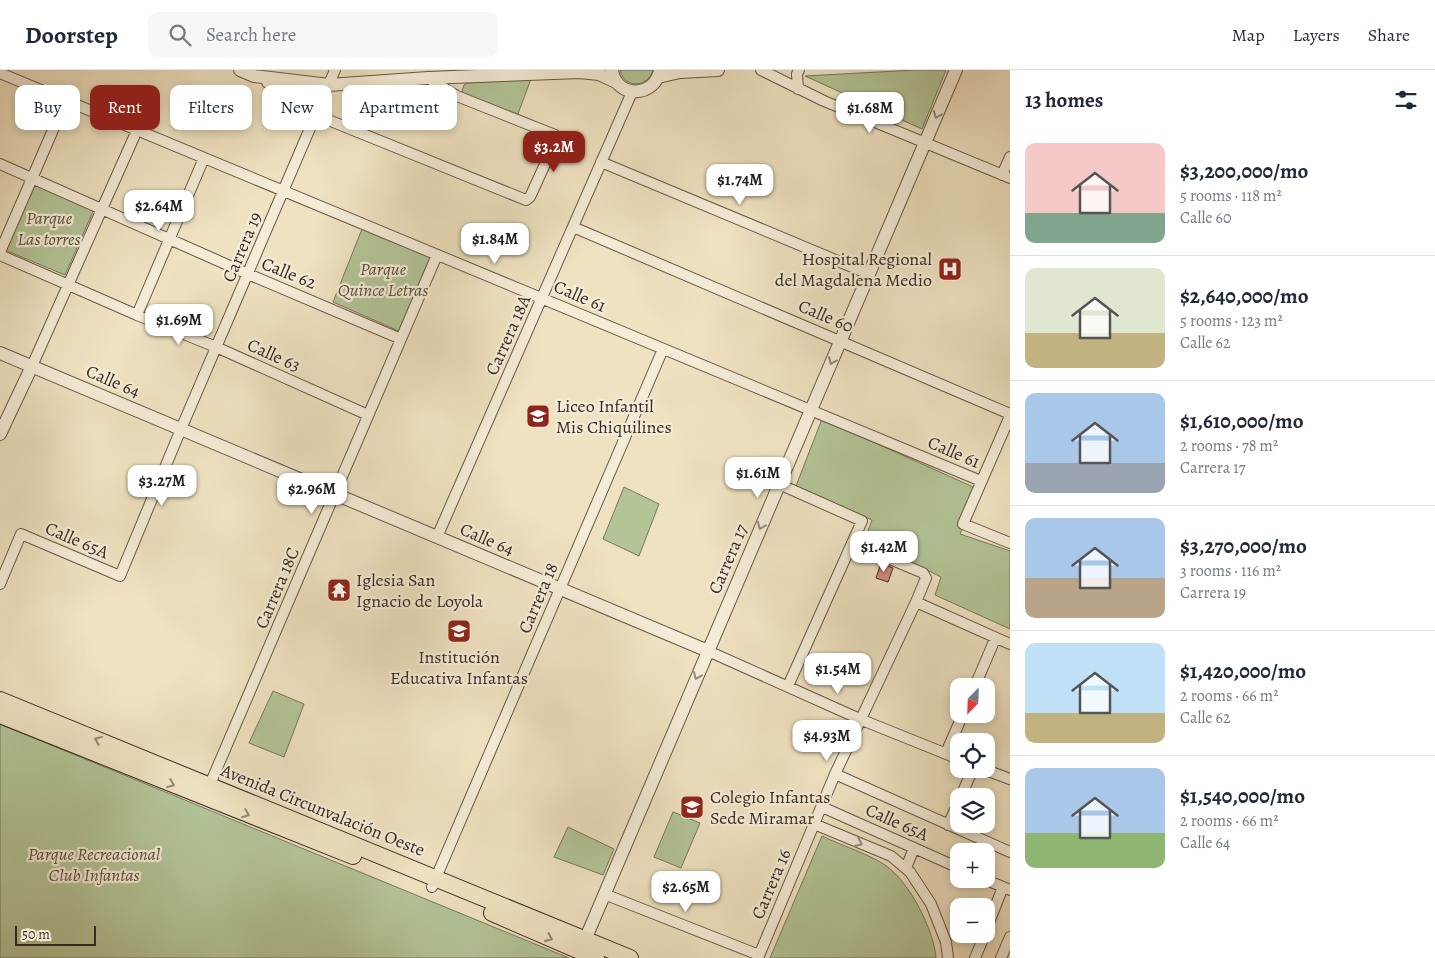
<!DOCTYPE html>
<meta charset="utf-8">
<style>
body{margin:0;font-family:Alegreya,serif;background:#f6f6f7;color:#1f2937;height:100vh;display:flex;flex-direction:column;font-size:19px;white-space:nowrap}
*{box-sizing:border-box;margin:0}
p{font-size:16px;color:#747a83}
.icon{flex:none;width:28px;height:28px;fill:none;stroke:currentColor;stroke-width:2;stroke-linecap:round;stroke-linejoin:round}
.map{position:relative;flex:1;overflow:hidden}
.panel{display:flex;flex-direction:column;background:#fff;width:425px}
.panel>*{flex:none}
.guide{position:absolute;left:15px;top:15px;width:475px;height:45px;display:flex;gap:10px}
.needle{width:32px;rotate:203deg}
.buttons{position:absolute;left:950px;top:608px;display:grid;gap:10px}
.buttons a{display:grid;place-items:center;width:45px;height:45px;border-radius:10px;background:#fff;box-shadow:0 2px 8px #0003;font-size:25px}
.scale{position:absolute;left:15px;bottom:12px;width:81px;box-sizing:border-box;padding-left:5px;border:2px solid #382a23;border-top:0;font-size:14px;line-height:18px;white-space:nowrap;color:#382a23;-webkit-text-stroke:4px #f5ecd7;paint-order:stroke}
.price{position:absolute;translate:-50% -42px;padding:0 11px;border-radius:10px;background:#fff;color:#222;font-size:16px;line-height:32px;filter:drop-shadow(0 1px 2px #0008)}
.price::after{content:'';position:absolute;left:50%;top:30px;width:15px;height:11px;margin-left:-8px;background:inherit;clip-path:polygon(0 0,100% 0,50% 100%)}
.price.on{background:#8f2418;color:#fff}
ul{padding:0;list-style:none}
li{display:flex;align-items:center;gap:15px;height:125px;padding:0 15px}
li+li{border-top:1px solid #e0e1e3}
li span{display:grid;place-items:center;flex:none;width:140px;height:100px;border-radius:10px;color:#555}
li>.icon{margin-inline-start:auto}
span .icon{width:60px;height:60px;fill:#fffc;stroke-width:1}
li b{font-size:21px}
h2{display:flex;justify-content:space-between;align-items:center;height:60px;padding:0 15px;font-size:21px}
.pill{padding:0 18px;border-radius:10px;background:#fff;box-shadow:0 2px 8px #0003;font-size:18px;line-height:45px}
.pill.on{background:#8f2418;color:#fff}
header{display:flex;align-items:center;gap:30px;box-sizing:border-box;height:70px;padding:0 25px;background:#fff;border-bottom:1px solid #e0e1e3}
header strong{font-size:24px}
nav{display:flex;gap:28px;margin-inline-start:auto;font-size:18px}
.search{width:350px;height:45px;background:#f6f6f7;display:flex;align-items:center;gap:12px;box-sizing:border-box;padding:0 18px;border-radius:10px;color:#747a83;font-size:19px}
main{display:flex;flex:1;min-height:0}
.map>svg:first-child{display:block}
</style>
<header>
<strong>Doorstep</strong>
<div class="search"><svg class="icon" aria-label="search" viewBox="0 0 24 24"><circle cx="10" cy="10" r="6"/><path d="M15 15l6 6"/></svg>Search here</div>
<nav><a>Map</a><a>Layers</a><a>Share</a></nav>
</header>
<main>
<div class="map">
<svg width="1010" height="888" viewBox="0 0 1010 888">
<rect width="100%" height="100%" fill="#efe2c1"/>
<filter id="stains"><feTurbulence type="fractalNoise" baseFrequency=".004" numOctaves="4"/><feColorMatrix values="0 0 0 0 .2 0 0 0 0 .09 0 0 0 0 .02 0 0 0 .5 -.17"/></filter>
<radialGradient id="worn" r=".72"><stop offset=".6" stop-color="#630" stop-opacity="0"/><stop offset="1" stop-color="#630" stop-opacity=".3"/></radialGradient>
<path fill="#b3c497" stroke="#76775d" d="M 620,0 L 653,0 C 648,18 624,19 620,0 Z
M 915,0 L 946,0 L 922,59 L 805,6 Z
M 531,9 L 516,49 L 461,24 L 464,15 L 468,13 Z
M 32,113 L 95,137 L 65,205 L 5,180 Z
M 364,154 L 434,184 L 401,262 L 333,232 Z
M 822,349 L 980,420 L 960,464 L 1010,481 L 1010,559 L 935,525 L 941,507 L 865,469 L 872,450 L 796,416 Z
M 624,417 L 659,434 L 639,486 L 603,469 Z
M 273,621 L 304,634 L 284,687 L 249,673 Z
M 0,654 L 569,888 L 0,888 Z
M 673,742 L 700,753 L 681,798 L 654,787 Z
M 568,757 L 614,779 L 603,805 L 554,787 Z
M 822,766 C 840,775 869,784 885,795 C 909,811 934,860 936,888 L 770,888 Z"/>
<path fill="#d28c80" stroke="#382a23" d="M 881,493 L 893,498 L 888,512 L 876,508 Z"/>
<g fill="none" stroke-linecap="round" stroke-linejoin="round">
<g stroke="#66584a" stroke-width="12">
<path id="minor" d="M 761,0 L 824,31 L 1010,108
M 0,3 L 981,411
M 798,19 L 797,4 L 799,0
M 316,45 L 526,130 L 530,127 L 556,70 L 555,65 L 457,26 L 428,8
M 601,92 L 869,204
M 0,94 L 248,204 L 401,269
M 1002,105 L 1010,87
M 573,157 L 1010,344
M 0,182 L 66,30
M 0,185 L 137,245 L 216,277 L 368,345
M 137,245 L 204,88
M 32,296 L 134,67
M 1010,346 L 963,454 L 1010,473
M 779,414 L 862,451 L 788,616
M 437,467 L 632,22
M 0,514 L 21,464 L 120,506 L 181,359 L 335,0
M 916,532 L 1010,574
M 708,581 L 862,650 L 959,689
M 975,616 L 995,569
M 946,683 L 963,644
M 983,699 L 1010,709
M 835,704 L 1010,782
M 208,719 L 437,185
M 961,726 L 973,699
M 822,737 L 959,798
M 814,754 L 891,786 L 910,802 L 931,834 L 946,872 L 948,888
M 948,755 L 959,731
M 906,798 L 914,778
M 984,809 L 1010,820
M 432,817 L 663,279
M 604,824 L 759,885
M 986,860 L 1003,817
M 758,888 L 835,704 L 916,532 L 926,508 L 923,503 L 852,473
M 975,888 L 985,864
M 1001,888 L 1010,867"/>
</g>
<g stroke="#66584a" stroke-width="14">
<path id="tertiary" d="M 240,0 L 254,6 L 329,15 L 428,8 L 580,2 L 599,4 L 616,12
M 612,0 C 616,29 655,28 660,0
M 658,7 L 680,2 L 718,0
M 268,12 L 321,34
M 0,283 L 708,581
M 0,364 L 32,296
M 582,877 L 956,0"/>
</g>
<g stroke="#382a23" stroke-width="18">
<path id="primary" d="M 0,630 L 630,888
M 0,645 L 353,786
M 492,843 L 596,888"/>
</g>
<use href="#minor" stroke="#f5ecd7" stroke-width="10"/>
<use href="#tertiary" stroke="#f5ecd7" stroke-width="12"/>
<use href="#primary" stroke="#efe2c1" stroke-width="16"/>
</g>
<defs><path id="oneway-chevron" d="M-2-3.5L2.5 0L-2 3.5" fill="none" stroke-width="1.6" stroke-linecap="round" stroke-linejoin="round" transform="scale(1.25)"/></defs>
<g stroke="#968b7d">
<use href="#oneway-chevron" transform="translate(937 45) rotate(113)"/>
<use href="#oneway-chevron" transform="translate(832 291) rotate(113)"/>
<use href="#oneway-chevron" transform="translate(761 456) rotate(113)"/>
<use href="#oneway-chevron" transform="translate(697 606) rotate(113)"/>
<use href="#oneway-chevron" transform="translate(859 773) rotate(23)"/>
</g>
<g stroke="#948672">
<use href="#oneway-chevron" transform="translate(98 670) rotate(-158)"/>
<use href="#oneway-chevron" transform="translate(171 714) rotate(22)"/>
<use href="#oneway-chevron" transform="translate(246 744) rotate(22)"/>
<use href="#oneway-chevron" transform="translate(549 868) rotate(24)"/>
</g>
<defs>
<g id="hospital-square" transform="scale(1.25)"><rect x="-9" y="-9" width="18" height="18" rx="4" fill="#8f2418" stroke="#f5ecd7"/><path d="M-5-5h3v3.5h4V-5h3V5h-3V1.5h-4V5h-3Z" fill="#fff"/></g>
<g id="school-square" transform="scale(1.25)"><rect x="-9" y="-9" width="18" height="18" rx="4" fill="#8f2418" stroke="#f5ecd7"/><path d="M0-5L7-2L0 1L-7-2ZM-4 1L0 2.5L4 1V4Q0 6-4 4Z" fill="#fff"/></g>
<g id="temple-square" transform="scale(1.25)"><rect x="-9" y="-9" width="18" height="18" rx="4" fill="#8f2418" stroke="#f5ecd7"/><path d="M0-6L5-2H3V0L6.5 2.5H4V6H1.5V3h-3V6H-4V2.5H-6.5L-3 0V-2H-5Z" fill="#fff"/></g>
</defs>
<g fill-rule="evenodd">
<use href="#hospital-square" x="950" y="199"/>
<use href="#school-square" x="538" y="346"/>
<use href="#temple-square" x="339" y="520"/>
<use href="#school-square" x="459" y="561"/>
<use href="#school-square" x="692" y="737"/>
</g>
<g text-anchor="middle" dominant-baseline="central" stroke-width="4.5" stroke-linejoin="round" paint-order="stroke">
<g font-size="18" font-style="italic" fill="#575040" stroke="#f5ecd7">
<text x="49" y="148">Parque<tspan x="49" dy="21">Las torres</tspan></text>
<text x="383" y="199">Parque<tspan x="383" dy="21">Quince Letras</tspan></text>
<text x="94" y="784">Parque Recreacional<tspan x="94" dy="21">Club Infantas</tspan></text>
</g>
<g font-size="18" fill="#382a23" stroke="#f5ecd7">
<text transform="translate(242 177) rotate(-67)">Carrera 19</text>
<text transform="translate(289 203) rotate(22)">Calle 62</text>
<text transform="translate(580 226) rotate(23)">Calle 61</text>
<text transform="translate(826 246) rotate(23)">Calle 60</text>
<text transform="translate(508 265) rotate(-66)">Carrera 18A</text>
<text transform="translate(274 285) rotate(24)">Calle 63</text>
<text transform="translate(113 311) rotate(23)">Calle 64</text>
<text transform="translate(954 382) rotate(23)">Calle 61</text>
<text transform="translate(487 469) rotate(23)">Calle 64</text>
<text transform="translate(77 470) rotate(23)">Calle 65A</text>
<text transform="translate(728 489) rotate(-67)">Carrera 17</text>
<text transform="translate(277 518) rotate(-67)">Carrera 18C</text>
<text transform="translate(538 528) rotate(-67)">Carrera 18</text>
<text transform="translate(323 740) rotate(22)">Avenida Circunvalación Oeste</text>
<text transform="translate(897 752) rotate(24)">Calle 65A</text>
<text transform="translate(771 814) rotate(-67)">Carrera 16</text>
</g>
<g font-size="18" fill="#382a23" stroke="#f5ecd7" text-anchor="start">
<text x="932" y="189" text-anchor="end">Hospital Regional<tspan x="932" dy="21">del Magdalena Medio</tspan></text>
<text x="556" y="336">Liceo Infantil<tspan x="556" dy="21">Mis Chiquilines</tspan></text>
<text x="356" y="510">Iglesia San<tspan x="356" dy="21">Ignacio de Loyola</tspan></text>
<text x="459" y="587" text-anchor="middle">Institución<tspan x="459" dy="21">Educativa Infantas</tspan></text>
<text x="710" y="727">Colegio Infantas<tspan x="710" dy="21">Sede Miramar</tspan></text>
</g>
</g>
<rect width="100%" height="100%" filter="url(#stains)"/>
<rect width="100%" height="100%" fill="url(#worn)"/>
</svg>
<div class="buttons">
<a><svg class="needle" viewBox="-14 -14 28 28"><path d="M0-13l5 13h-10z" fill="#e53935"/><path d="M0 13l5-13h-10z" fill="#747a83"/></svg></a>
<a><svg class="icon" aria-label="locate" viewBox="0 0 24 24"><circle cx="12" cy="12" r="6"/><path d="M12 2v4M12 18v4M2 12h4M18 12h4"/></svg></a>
<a><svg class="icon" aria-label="layers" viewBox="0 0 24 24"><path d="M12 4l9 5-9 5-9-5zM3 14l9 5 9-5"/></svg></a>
<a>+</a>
<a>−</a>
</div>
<div class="scale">50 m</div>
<b class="price" style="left:870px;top:64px">$1.68M</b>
<b class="price on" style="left:554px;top:103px">$3.2M</b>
<b class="price" style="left:740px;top:136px">$1.74M</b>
<b class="price" style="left:159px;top:162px">$2.64M</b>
<b class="price" style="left:495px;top:195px">$1.84M</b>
<b class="price" style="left:179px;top:276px">$1.69M</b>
<b class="price" style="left:758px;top:429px">$1.61M</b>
<b class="price" style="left:162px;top:437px">$3.27M</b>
<b class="price" style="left:312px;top:445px">$2.96M</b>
<b class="price" style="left:884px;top:503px">$1.42M</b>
<b class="price" style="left:838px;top:625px">$1.54M</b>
<b class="price" style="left:827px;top:692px">$4.93M</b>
<b class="price" style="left:686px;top:843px">$2.65M</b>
<div class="guide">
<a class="pill">Buy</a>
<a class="pill on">Rent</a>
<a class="pill">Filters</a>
<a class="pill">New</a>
<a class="pill">Apartment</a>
</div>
</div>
<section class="panel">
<h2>13 homes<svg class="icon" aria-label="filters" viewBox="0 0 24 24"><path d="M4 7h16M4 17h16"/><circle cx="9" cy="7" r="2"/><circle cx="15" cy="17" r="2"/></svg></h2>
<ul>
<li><span style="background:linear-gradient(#f6c9c9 70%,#7fa58c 0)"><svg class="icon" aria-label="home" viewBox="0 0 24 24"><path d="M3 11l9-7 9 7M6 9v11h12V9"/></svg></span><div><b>$3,200,000/mo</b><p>5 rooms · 118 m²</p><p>Calle 60</p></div></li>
<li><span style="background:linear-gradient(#dfe7d0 65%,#c2b280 0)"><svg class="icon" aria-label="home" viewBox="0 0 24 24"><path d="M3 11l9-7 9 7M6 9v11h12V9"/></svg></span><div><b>$2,640,000/mo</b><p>5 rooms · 123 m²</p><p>Calle 62</p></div></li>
<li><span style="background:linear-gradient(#a9c7e8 70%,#9aa5b1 0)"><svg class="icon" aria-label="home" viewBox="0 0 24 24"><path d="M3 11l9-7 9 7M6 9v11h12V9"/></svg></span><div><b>$1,610,000/mo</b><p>2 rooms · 78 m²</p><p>Carrera 17</p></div></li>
<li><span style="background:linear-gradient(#a9c7e8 60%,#b9a48a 0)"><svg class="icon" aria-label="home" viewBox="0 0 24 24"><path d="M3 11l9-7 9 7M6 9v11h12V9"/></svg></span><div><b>$3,270,000/mo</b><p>3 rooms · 116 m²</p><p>Carrera 19</p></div></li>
<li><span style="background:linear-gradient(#bfe0f5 70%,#c2b280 0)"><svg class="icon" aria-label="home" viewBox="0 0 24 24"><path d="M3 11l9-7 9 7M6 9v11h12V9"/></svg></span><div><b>$1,420,000/mo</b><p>2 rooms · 66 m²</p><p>Calle 62</p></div></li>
<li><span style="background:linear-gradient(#a9c7e8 65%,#8fb573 0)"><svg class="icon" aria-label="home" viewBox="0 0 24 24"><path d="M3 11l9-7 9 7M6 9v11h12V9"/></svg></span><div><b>$1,540,000/mo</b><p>2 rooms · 66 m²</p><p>Calle 64</p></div></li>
</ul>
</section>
</main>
